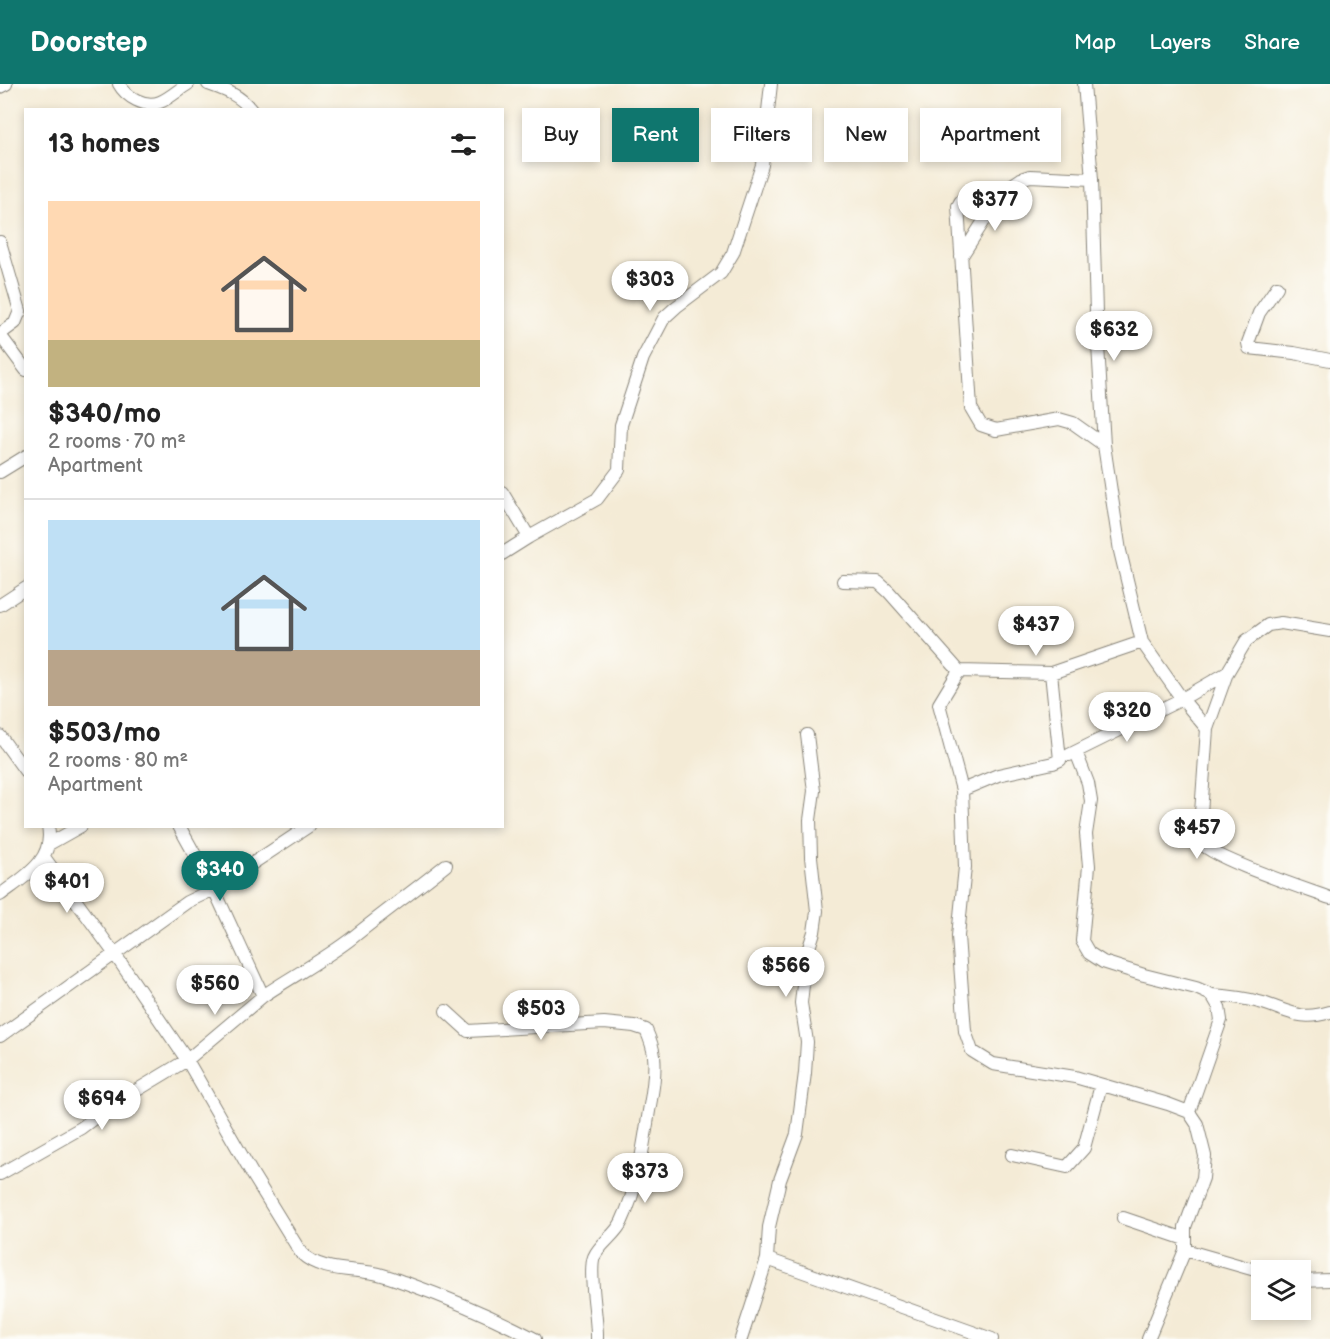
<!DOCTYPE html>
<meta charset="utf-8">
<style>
body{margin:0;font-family:"Balsamiq Sans",sans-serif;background:#f6f6f6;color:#222;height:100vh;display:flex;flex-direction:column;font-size:22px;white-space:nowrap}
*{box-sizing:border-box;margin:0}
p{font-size:20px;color:#767676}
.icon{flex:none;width:33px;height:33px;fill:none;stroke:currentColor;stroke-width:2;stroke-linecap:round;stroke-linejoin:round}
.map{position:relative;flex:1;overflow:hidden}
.side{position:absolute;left:24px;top:24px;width:480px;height:720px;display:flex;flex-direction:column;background:#fff;border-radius:0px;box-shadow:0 3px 9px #0003}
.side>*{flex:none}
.hud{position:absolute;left:522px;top:24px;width:570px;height:54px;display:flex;gap:12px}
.buttons{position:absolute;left:1251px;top:1176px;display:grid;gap:12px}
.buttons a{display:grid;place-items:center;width:60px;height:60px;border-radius:0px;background:#fff;box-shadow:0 3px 9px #0003;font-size:30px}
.price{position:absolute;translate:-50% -51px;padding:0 14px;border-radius:21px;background:#fff;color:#222;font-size:20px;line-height:39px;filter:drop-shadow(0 2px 3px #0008)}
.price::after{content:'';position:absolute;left:50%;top:36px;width:18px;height:14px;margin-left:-9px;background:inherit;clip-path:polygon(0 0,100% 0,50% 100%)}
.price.current{background:#0f766e;color:#fff}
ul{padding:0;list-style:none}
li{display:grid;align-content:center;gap:12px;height:318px;padding:0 24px}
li+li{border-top:2px solid #e0e0e0}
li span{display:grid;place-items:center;height:186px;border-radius:0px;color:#555}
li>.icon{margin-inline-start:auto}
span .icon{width:108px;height:108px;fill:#fffc;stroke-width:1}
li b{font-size:26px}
h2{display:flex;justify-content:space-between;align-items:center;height:72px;padding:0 24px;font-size:26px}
.tag{padding:0 21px;border-radius:0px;background:#fff;box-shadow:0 3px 9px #0003;font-size:21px;line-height:54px}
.tag.current{background:#0f766e;color:#fff}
header{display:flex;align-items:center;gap:36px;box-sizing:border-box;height:84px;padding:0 30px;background:#0f766e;color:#fff}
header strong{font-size:28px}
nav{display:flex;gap:33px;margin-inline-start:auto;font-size:21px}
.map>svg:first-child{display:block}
</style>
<header>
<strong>Doorstep</strong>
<nav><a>Map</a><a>Layers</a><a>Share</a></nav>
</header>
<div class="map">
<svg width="1330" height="1255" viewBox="0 0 1330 1255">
<rect width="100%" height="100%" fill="#fdfcf7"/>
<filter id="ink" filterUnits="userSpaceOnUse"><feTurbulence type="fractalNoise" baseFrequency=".0167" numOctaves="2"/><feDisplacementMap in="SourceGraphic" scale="12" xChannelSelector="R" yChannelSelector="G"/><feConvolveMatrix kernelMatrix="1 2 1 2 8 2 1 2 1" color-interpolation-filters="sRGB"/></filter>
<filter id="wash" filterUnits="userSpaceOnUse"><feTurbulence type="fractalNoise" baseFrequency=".008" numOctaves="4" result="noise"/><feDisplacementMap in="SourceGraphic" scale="24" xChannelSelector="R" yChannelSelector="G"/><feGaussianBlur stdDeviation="1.35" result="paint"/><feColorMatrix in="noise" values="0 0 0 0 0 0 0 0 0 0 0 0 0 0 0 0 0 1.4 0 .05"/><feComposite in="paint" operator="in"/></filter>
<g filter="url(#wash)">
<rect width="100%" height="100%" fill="#f4ebd6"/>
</g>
<g filter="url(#ink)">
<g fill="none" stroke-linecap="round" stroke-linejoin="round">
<g stroke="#888479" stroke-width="14">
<path id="street" d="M 119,0 C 126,13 145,24 160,18 C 170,14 179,5 188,0
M 208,0 C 225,6 240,11 251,26
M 1084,0 L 1092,95 L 1096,228 L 1104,361 L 1120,467 L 1142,558
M 0,3 L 6,0
M 1003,107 C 987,108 965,105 958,122 L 971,324 L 981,341 L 996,346 L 1059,335 L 1073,339 L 1104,361
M 0,158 L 20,227 L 15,239 L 0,250
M 961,173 L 1003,107 L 1021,95 L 1030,92 L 1092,95
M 1277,203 L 1259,229 L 1248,259 L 1249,264 L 1294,269 L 1330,276
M 0,251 L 26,286
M 0,388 L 26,372
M 502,408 L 529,453
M 502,470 L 529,453 L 597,415 L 619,386 L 621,341 L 643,274 L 664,234 L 676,223 L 721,189 L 733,169 L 762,81 L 771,0
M 843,497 L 878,498 L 889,508 L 959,587
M 0,521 L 26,504
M 1330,547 L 1281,539 L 1268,541 L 1246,557 L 1227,589 L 1207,645 L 1199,757 C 1210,774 1306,805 1330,814
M 0,652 L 26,688
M 1076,668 L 1088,699 L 1091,717 L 1086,750 L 1089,782 L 1082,857 L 1089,869 L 1103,878 L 1144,891 L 1196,904 L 1212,911 L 1219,923 L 1221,936 L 1189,1028
M 1069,671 L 1182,615 L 1227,589
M 962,706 L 998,691 L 1053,679 L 1060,676 L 1051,589
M 179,742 L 214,805 L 263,912 C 291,893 325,875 352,854 C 383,829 415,806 446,781
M 49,760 L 81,742
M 44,773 L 114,869 L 187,976 L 253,1091 L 301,1169 C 319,1187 349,1185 374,1189 C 386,1191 397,1196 409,1200 C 451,1215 495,1234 535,1255
M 0,811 C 24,793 55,777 48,742
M 1212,911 C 1230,912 1246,914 1263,919 C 1291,928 1300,937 1330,928
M 446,927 L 468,947 L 604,939 L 634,942 L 646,946 C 650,955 653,963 654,972 C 656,990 652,1010 649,1027 C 643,1064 638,1103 622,1137 C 616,1151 600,1159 594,1173 C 588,1188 598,1235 597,1255
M 0,952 L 187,818 L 214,805 L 309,742
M 1012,1071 L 1067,1083 L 1084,1064 L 1101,1001
M 0,1090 L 81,1044 L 109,1023 L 187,976 L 263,912
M 1123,1134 L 1185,1155
M 1185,1166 L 1262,1188
M 767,1175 L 992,1255
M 1300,1197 L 1330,1196
M 741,1255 L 767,1175 L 769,1143 L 780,1096 L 797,1050 L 805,989 L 807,958 L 801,919 L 806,873 L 814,848 L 817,827 L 811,773 L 810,736 L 814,707 L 807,651
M 1148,1255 L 1185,1166 L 1185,1143 L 1203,1094 L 1205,1072 L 1197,1040 L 1189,1028 L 1168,1020 L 1075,993 L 993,980 L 972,967 L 965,947 L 958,852 L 965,783 L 962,706 L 939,620 L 959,587 L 1051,589 L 1142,558 L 1182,615 L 1207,645"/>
</g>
<use href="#street" stroke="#fff" stroke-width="12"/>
</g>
</g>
</svg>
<div class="buttons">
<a><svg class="icon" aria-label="layers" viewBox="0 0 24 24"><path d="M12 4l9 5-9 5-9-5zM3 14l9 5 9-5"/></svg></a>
</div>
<b class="price" style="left:995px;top:148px">$377</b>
<b class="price" style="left:650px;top:228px">$303</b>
<b class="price" style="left:1114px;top:278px">$632</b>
<b class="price" style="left:1036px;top:573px">$437</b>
<b class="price" style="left:1127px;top:659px">$320</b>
<b class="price" style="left:1197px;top:776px">$457</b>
<b class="price current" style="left:220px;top:818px">$340</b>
<b class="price" style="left:67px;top:830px">$401</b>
<b class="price" style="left:786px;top:914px">$566</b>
<b class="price" style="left:215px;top:932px">$560</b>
<b class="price" style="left:541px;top:957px">$503</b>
<b class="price" style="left:102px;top:1047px">$694</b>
<b class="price" style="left:645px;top:1120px">$373</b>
<div class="hud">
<a class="tag">Buy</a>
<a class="tag current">Rent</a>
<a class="tag">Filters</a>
<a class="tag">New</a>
<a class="tag">Apartment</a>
</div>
<section class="side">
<h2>13 homes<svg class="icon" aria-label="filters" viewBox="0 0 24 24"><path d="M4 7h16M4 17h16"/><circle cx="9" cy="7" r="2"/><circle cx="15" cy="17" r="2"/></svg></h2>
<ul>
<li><span style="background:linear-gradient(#ffd9b3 75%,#c2b280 0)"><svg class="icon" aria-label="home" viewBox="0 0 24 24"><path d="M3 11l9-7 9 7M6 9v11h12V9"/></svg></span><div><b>$340/mo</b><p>2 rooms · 70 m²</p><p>Apartment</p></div></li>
<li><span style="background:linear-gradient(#bfe0f5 70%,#b9a48a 0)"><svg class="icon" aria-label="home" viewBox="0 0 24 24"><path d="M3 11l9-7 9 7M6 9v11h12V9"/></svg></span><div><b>$503/mo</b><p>2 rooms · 80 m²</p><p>Apartment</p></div></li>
</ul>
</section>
</div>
